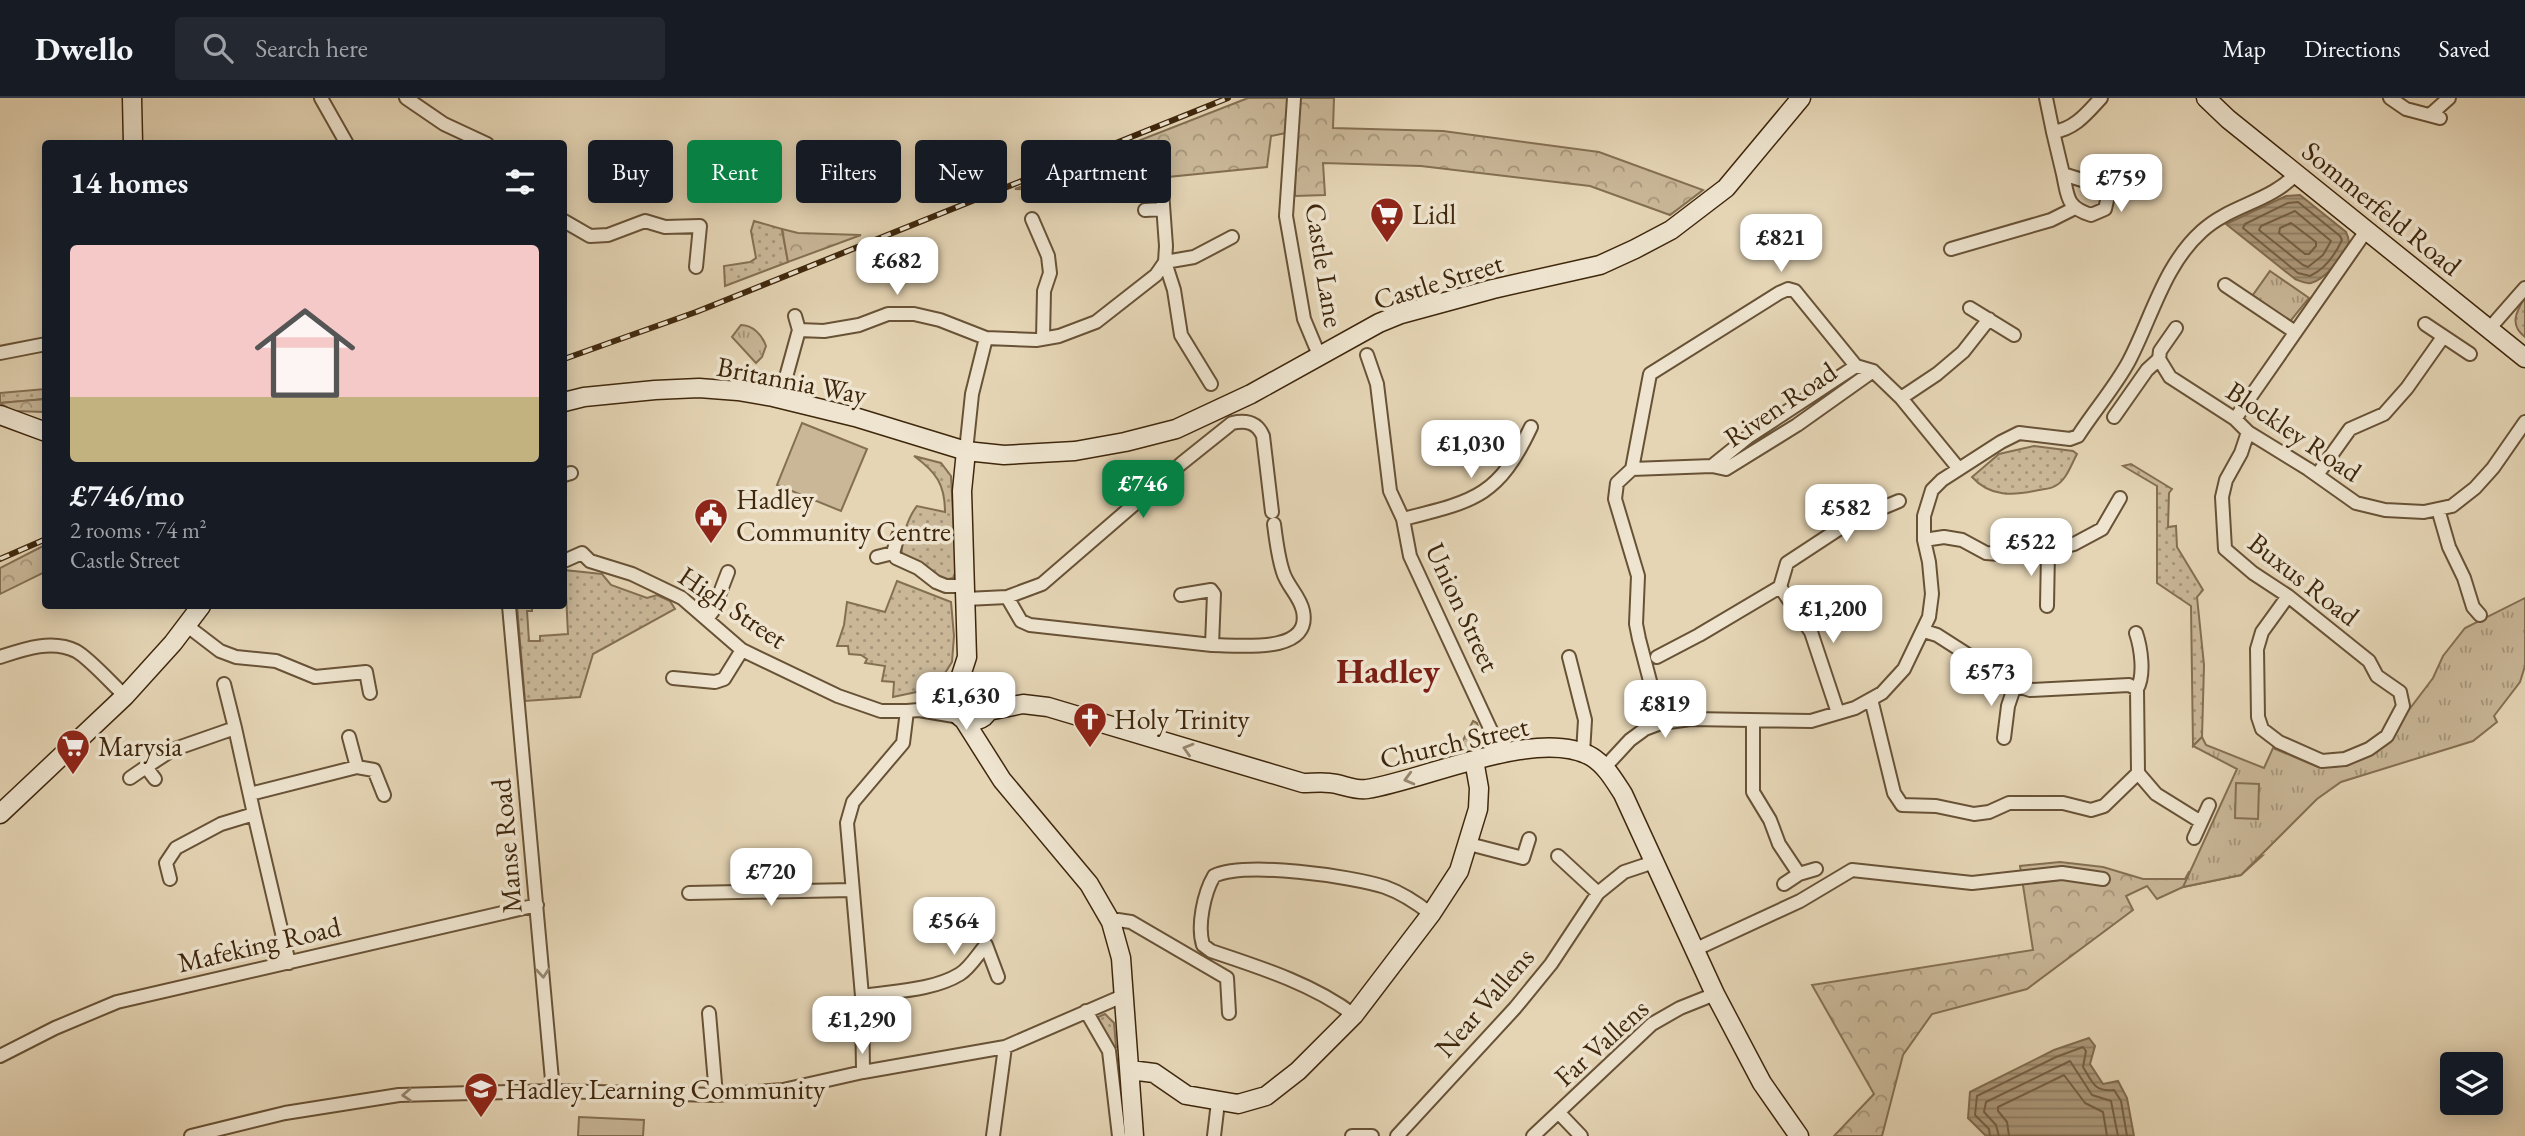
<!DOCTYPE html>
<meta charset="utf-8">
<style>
body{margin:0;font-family:"EB Garamond",serif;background:#242831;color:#f1f3f6;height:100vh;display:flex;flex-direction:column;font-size:26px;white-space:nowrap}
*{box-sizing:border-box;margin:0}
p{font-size:23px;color:#9ea1a6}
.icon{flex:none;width:38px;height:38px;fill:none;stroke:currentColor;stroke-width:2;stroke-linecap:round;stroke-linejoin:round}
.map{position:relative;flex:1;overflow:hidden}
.details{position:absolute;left:42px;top:42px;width:525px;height:469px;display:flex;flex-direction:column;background:#171b24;border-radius:7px;box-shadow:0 4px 18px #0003}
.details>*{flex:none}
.guide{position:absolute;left:588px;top:42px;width:665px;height:63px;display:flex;gap:14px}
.buttons{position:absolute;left:2440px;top:954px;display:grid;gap:14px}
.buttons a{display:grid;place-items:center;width:63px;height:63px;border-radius:7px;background:#171b24;box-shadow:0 4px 18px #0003;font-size:35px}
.price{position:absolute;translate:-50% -60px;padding:0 16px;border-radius:14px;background:#fff;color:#222;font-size:23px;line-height:46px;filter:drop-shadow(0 2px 4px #0008)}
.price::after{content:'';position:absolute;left:50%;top:42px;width:21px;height:16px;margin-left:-10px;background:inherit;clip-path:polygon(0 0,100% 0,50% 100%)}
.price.on{background:#0b8043;color:#fff}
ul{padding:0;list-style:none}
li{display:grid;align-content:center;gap:14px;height:371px;padding:0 28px}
li span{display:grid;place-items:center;height:217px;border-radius:7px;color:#555}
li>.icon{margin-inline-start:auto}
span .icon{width:126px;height:126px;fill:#fffc;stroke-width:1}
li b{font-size:30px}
h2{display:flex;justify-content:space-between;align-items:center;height:84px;padding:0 28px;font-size:30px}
.chip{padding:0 24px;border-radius:7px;background:#171b24;box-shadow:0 4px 18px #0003;font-size:24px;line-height:63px}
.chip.on{background:#0b8043;color:#fff}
header{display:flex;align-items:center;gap:42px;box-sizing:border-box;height:98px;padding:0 35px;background:#171b24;border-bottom:2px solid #363941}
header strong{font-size:33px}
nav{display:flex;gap:38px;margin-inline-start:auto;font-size:24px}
.search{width:490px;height:63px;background:#242831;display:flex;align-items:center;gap:18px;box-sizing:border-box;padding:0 24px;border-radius:7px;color:#9ea1a6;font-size:26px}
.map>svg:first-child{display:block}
</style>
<header>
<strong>Dwello</strong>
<div class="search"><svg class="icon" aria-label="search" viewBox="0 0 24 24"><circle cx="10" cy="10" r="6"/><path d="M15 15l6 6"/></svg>Search here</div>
<nav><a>Map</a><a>Directions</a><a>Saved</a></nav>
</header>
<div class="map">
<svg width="2525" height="1038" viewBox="0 0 2525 1038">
<defs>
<pattern id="grass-dots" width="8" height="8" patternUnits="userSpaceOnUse" patternTransform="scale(1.75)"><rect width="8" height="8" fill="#c9b798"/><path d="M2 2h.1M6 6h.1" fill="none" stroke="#a5957a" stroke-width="1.8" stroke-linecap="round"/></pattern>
<pattern id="forest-crowns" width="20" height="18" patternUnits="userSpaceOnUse" patternTransform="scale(1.75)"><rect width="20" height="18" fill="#c9b798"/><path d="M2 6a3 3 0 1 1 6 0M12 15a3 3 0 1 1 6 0" fill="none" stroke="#a5957a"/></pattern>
<pattern id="park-tufts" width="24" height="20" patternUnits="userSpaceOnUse" patternTransform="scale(1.75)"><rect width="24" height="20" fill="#c9b798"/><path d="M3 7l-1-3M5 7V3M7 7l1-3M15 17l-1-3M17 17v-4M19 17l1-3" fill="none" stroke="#a5957a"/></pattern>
<pattern id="water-rules" width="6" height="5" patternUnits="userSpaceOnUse" patternTransform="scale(1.75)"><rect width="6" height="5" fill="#ad9a7c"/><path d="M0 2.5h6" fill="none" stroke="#8e7e64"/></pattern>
</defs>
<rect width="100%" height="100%" fill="#e5d5b5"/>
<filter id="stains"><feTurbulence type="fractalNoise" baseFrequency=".00286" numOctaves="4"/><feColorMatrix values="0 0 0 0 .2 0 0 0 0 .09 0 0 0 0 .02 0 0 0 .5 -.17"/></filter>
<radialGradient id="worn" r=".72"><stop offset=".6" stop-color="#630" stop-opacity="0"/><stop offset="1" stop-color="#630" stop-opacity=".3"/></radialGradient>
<path fill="url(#grass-dots)" stroke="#846f52" stroke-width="2" d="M 754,123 L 782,131 L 788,164 L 725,188 L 724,168 L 750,164 L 756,160 L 751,133 Z
M 2525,199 L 2525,239 C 2509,227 2516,214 2525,199 Z
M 45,291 L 45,301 L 0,305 L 0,295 Z
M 2034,348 L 2073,353 L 2077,356 C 2071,367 2066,383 2055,388 C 2051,391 2043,391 2039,392 C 2013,398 1990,399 1972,379 L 1999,356 Z
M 914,358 L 941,365 L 951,378 L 956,473 L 953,480 L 944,482 L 902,457 C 900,443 908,419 917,408 L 945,414 C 945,386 936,374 914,358 Z
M 2131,366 L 2172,391 L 2169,395 L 2168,429 L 2176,428 L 2177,449 L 2203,492 L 2197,499 L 2204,567 L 2202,639 L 2193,648 L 2191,508 L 2157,485 L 2157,388 L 2123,368 Z
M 564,472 L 602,476 L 611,487 L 647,500 L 657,497 L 670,503 L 675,511 L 593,556 L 580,599 L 525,603 L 517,508 L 532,508 L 532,513 L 527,513 L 529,543 L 540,543 L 540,538 L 568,536 L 566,497 L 564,497 Z
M 897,483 L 951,504 L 954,538 L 952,564 L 945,575 L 921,593 L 893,599 L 894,584 L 882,583 L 885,568 L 865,565 L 867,561 L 861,557 L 849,556 L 848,548 L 837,548 L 844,527 L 847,504 L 885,514 Z
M 1473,623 L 1477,625 L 1481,638 L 1485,639 L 1485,646 L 1477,654 L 1459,658 L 1458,652 Z
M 1105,916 L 1114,925 L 1116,949 L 1113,949 L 1099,927 L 1100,926 L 1098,919 Z"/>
<path fill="url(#forest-crowns)" stroke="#846f52" stroke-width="2" d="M 1248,0 L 1334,0 L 1333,30 L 1443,33 L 1599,54 L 1703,92 L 1670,117 L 1590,88 L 1421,68 L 1323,65 L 1325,97 L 1295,98 L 1296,33 L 1271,38 L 1267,69 L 1038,92 L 1015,91 Z
M 782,131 L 798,135 L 861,137 L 788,164 Z
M 45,301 L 45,314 L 13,313 L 0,305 Z
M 45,447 L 45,474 L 0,496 L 0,470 Z
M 2262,758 L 2241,777 L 2183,789 L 2157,801 L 2147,788 L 2126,798 L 2133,812 L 2027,891 L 1932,916 L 1903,957 L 1882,1038 L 1834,1038 L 1874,996 L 1812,887 L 2033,852 L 2020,768 L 2060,764 L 2103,769 L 2143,781 L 2185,781 L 2189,774 Z"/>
<path fill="url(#park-tufts)" stroke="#846f52" stroke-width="2" d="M 2270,173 L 2309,200 L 2288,226 L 2250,201 Z
M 741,227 C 753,227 762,237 766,248 L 762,259 L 756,265 L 732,239 Z
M 2525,500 L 2525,568 L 2520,584 L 2494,618 L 2497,624 L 2473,643 L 2341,684 L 2317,701 L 2241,777 L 2183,789 L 2237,671 L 2193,648 L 2202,639 L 2206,647 L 2264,670 L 2273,650 L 2318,669 L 2335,669 L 2377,654 L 2433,580 L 2443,558 L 2465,530 Z"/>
<path fill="#c9b798" stroke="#846f52" stroke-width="2" d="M 802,325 L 867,351 L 841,413 L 777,387 Z
M 2236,685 L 2259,686 L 2258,721 L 2235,720 Z
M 579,1019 L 644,1022 L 643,1038 L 578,1038 Z"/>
<path fill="url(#water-rules)" stroke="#816c4f" stroke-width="2" d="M 2300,97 L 2346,134 C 2348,138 2349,141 2349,145 C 2346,157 2324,182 2311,185 C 2305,186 2300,183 2295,181 L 2226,126 L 2286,98 Z
M 2089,940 L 2095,948 L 2090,966 L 2103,986 L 2118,983 L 2127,1000 L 2134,1038 L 1986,1038 L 1968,1020 L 1970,994 L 2054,952 Z"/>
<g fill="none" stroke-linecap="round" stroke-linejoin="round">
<path stroke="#766044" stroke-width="2" d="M 2298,104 L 2340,138 L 2342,142 C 2335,157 2325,171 2310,178 L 2298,175 L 2243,130 L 2245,126 L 2288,105 Z
M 2295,113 L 2331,143 L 2323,157 L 2308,169 L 2303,167 L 2259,132 L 2261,128 Z
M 2291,125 L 2316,144 L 2316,148 L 2309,156 L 2305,156 L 2279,135 L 2280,130 Z
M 1990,1038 L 1989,1031 L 1975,1017 L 1977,998 L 2056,959 L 2083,949 L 2086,953 L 2083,969 C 2093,985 2094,994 2114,992 L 2121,1003 L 2127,1038
M 1999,1038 L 1996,1027 L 1984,1014 L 1986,1004 L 2070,963 L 2092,997 L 2111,1003 L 2118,1038
M 2009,1038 L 2007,1024 L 1998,1013 L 1998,1009 L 2064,977 L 2085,1005 L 2103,1014 L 2107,1038"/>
<g stroke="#685236" stroke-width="16">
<path id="street" d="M 321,0 L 347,46
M 406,0 L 444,26 L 487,46
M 1294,0 L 1286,118 L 1304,221 L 1319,257
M 2046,0 L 2053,34 C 2075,31 2087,15 2101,0
M 2390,0 L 2406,11 L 2440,20
M 2430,17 L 2449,0
M 2053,34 L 2063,76 L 2101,88 L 2108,98 L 2105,111 L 2091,117 C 2066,109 2068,99 2063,76
M 1145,112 L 1162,111
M 1032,121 L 1048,158 L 1050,175 L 1044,193 L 1043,241
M 564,123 L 590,138 L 608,137 L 645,123 L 665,129 L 700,128 L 696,169
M 1951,151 L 2051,122 L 2075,110
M 2225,187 L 2295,234
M 1970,210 L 2014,237
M 2425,226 L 2470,256
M 2176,230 L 2160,253 L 2159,261 L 2170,279 L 2235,321 L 2248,334 L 2308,371 L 2356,405 L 2385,412 L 2424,414 L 2452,408 L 2475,390 L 2493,370 L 2525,324
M 2489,231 L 2525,190
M 799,232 L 824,233 L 859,227 L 888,216 L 914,216 L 940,222 L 986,240 L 1036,242 L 1059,238 L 1096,224 L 1156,177 L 1165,164 L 1166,148 L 1162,93
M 0,255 L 46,246
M 1367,257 L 1377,286 L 1390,393 L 1403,421 L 1410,458 L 1502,656
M 786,279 L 799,232 L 795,218
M 1211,286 L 1181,237 L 1174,192 L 1165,164 L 1194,159 L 1232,139
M 1901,300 L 1937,276 L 1963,254 L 1989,221
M 2114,319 L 2147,272 L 2159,261
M 2235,321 L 2366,133
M 2248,334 L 2241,355 L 2226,382 L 2222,399 L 2225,451 L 2253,475 L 2288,498 L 2369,563 L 2377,578 L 2400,594 L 2403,608 L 2387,638 L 2369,651 L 2345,661 L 2322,663 L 2279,644 L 2262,631 L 2258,619 L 2257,551 L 2262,534 L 2288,498
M 966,353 L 972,296 L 986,240
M 1712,368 L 1726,371 L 1797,327 L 1873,273
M 1632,371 L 1712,368 L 1748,339 L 1856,268
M 564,377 L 571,375
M 2317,377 L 2350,331 L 2384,316 L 2407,290 L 2443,239
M 2438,411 L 2449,449 L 2464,480 L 2473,509 L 2480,517
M 1403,421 C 1475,403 1498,399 1531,329
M 898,438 L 893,455 L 896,460 L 918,470 L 936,484 L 946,488 L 966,488
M 1924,442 L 1944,439 L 1962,442 L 1986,455 L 2026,458 L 2074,446 L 2102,431 L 2120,400
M 877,459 L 893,455
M 564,463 L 582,455 L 590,463 L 632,476 L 682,500 L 742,552 L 838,598 L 881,613 L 907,613 L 919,612 L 955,596
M 1181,497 L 1211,492 L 1214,496 L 1212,547 C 1238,547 1312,557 1303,513 C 1300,498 1287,488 1283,474 C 1278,459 1276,442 1274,426
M 1007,499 L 1021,523 L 1030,527 L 1212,547
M 966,501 L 1007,499 L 1042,486 L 1182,365 L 1232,325 C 1246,322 1257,324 1263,338 L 1272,414
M 509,508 L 553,993
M 2047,508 L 2048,453
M 707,521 L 713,513 L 728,474
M 186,527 L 220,553 L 236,559 L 276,563 L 315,579 L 366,574 L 370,595
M 1924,533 L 1937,537 L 2015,587 L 2030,592 L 2129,587 L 2137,591 L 2138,675 L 2156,696 L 2201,724
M 2136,535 C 2141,550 2145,577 2137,591
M 0,559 C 24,551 52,541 76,553 C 89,560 113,587 125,598
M 1569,559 L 1585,622 L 1583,655
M 1657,559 L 1699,537 L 1780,489
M 673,580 L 715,584 L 724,581 L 742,552
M 1871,601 L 1894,695 L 1902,707 L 1936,708 L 1974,716 L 1989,714 L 2009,705 L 2063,705 L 2091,712 L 2104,708 L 2138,675
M 919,612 L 960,619
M 1838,615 L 1811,534 L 1780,489 L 1787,465 L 1851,423 L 1899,403
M 1753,623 L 1753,694 L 1770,722 L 1779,746 L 1799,776 L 1816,771
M 1661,625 L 1639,541 L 1636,526 L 1638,478 L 1615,401 L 1617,385 L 1632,371 L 1650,276 L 1779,195 L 1788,191 L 1795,193 L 1856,268 L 1873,273 L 1901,300 L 1959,371
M 349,639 L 357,669
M 2004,640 L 2008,608 L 2015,587
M 1605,669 L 1630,642 L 1645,631 L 1661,625 L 1691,621 L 1811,623 L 1855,610 L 1882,595 L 1904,571 L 1929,519 L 1932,496 L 1929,464 L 1924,442 L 1924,418 L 1932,392 L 1942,382 L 2001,344 L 2019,335 L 2070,341 L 2078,338 C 2094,313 2115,289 2129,263 C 2152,219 2164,167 2202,133 C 2230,107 2271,104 2297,75
M 130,680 L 146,669
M 155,681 L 146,669 L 172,652 L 235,630 L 224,586
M 250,696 L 357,669 L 374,672 L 384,697
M 254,716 L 289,865
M 2194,740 L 2209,707
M 1469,746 L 1523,760 L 1529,741
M 1558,758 L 1598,795
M 170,781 L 166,765 L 176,750 L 221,726 L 254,716 L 235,630
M 1784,786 L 1799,776
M 689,795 L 852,792
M 1111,824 L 1118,822 L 1131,824 L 1227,880 L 1229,915
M 1694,852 L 1800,803 L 1852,772 L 1972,785 L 2062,775 L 2103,781
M 862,898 C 893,893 932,893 960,876 C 970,870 978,856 986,847 L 998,879
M 1086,913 L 1109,953 L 1119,1038
M 709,915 L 716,997
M 1354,917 C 1313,886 1259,869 1211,853 L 1203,847 C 1197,828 1204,795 1214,778 C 1245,763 1351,778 1385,789 C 1402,795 1417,805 1431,816
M 0,958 L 55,930 L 117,904 L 537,807
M 863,974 L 862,898 L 847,725 L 853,704 L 903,645 L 907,613
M 1559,1015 L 1581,1038
M 191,1038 L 285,1015 L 399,997 L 553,993 L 716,997 L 783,992 L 863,974 L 1005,949 L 1125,897
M 993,1038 L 1005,949
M 1214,1038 L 1218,1004
M 1352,1038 L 1372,1038
M 1397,1038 L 1515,910 L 1551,866 L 1598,795 L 1624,774 L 1654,764
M 1533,1038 L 1652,926 L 1680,910 L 1715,896"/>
</g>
<g stroke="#3f270c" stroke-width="21">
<path id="secondary" d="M 132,0 L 133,46
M 2206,0 L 2228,21 L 2525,260
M 564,304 L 584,299 L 655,292 L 699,290 L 738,293 L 773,299 L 855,319 L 966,353 L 1004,357 L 1075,353 L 1125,344 L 1176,331 L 1251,296 L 1379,225 L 1401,216 L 1493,191 L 1600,167 L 1635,151 L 1671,132 L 1726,90 L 1801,0
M 0,317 L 46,334
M 958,592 L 972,586 L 986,593 C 1004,624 954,637 953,602 L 967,559 L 962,393 L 966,353
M 988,613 L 1023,606 L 1048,609 L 1303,685 C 1312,685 1321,684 1330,685 C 1342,686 1355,693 1367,691 C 1426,682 1538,628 1592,659 C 1606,668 1614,682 1623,696 L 1715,896 L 1762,985 L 1799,1038
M 964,622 L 1002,682 L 1089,786 L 1111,824 L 1121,860 L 1134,1038
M 0,716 L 125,598 L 173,545 L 201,508
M 1130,972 L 1154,975 L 1186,997 L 1238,1006 L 1266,998 L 1298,973 L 1354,917 L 1431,816 L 1459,773 L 1478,711 L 1479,690 L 1474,662"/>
</g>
<use href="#street" stroke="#eee4cf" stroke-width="12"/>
<use href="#secondary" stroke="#eee4cf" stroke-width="18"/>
<g stroke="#3f270c" stroke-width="6">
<path id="rail" d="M 564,261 L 696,214 L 1228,0
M 0,461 L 46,441"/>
</g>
<use href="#rail" stroke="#eee4cf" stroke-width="3.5" stroke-dasharray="10" stroke-linecap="butt"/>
</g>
<defs><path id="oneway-chevron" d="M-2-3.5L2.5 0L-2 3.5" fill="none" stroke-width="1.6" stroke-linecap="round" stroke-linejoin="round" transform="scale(1.75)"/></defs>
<g stroke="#96866e">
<use href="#oneway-chevron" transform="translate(1188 651) rotate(-163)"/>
<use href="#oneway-chevron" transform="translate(1409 681) rotate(165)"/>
<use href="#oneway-chevron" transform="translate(543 875) rotate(85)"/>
<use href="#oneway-chevron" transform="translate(407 997) rotate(177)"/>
</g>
<defs>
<g id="supermarket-pin" transform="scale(1.75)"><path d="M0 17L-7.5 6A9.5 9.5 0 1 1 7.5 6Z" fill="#8f2418" stroke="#eee4cf"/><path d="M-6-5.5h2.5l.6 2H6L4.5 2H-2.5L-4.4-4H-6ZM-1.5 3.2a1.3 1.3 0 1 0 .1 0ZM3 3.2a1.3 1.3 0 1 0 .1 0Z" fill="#fff"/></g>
<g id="civic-pin" transform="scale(1.75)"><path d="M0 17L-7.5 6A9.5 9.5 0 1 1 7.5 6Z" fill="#8f2418" stroke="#eee4cf"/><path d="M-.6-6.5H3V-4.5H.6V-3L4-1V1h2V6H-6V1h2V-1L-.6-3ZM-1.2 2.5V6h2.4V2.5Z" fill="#fff"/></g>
<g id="church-pin" transform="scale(1.75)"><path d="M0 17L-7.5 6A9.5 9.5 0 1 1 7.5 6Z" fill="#8f2418" stroke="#eee4cf"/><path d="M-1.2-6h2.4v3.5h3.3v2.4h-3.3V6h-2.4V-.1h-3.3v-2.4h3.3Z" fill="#fff"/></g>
<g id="school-pin" transform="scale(1.75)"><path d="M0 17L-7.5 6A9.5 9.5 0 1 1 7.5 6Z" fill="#8f2418" stroke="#eee4cf"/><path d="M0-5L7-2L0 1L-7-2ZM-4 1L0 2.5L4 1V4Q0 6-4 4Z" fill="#fff"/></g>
</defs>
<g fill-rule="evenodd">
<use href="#supermarket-pin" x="1387" y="116"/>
<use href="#civic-pin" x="711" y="417"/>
<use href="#church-pin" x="1090" y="621"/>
<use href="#supermarket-pin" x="73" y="648"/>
<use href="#school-pin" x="481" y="991"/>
</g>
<g text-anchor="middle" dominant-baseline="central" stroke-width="7" stroke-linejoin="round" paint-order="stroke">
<g font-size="28" fill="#3f270c" stroke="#eee4cf">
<text transform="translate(2382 110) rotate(39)">Sommerfeld Road</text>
<text transform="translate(1325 167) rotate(81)">Castle Lane</text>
<text transform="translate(1438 183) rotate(-17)">Castle Street</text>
<text transform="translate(792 282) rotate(11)">Britannia Way</text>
<text transform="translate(1780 306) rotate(-34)">Riven Road</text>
<text transform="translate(2294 333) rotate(34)">Blockley Road</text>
<text transform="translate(2304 481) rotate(38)">Buxus Road</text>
<text transform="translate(733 509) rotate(34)">High Street</text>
<text transform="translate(1463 509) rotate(65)">Union Street</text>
<text transform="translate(1454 644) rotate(-13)">Church Street</text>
<text transform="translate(506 748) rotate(-95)">Manse Road</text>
<text transform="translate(259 846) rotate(-13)">Mafeking Road</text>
<text transform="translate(1484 904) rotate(-49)">Near Vallens</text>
<text transform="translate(1601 944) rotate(-42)">Far Vallens</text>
</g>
<g font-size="28" fill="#3f270c" stroke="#eee4cf" text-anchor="start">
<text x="1412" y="116">Lidl</text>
<text x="736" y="401">Hadley<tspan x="736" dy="32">Community Centre</tspan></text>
<text x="1114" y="621">Holy Trinity</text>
<text x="98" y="648">Marysia</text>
<text x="505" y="991">Hadley Learning Community</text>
</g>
<g font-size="35" font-weight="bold" fill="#7a1f14" stroke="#eee4cf">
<text x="1388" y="572">Hadley</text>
</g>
</g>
<rect width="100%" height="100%" filter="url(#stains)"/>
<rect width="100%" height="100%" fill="url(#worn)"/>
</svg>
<div class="buttons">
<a><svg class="icon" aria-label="layers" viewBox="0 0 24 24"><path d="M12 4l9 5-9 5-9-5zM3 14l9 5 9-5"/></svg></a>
</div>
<b class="price" style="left:2121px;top:116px">£759</b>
<b class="price" style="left:1781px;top:176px">£821</b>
<b class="price" style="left:897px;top:199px">£682</b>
<b class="price" style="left:1471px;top:382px">£1,030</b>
<b class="price on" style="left:1143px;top:422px">£746</b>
<b class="price" style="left:1846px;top:446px">£582</b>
<b class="price" style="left:2031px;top:480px">£522</b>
<b class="price" style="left:1833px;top:547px">£1,200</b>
<b class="price" style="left:1991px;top:610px">£573</b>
<b class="price" style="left:966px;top:634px">£1,630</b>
<b class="price" style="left:1665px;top:642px">£819</b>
<b class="price" style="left:771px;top:810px">£720</b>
<b class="price" style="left:954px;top:859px">£564</b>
<b class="price" style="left:862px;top:958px">£1,290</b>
<div class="guide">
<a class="chip">Buy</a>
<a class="chip on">Rent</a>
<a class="chip">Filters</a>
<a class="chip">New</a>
<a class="chip">Apartment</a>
</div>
<section class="details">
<h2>14 homes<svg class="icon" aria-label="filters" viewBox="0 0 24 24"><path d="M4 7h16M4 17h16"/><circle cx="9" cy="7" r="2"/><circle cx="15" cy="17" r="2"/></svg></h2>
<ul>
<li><span style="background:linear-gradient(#f6c9c9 70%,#c2b280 0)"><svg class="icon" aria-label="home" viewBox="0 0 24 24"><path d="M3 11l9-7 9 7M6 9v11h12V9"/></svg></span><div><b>£746/mo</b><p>2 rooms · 74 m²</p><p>Castle Street</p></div></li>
</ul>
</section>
</div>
